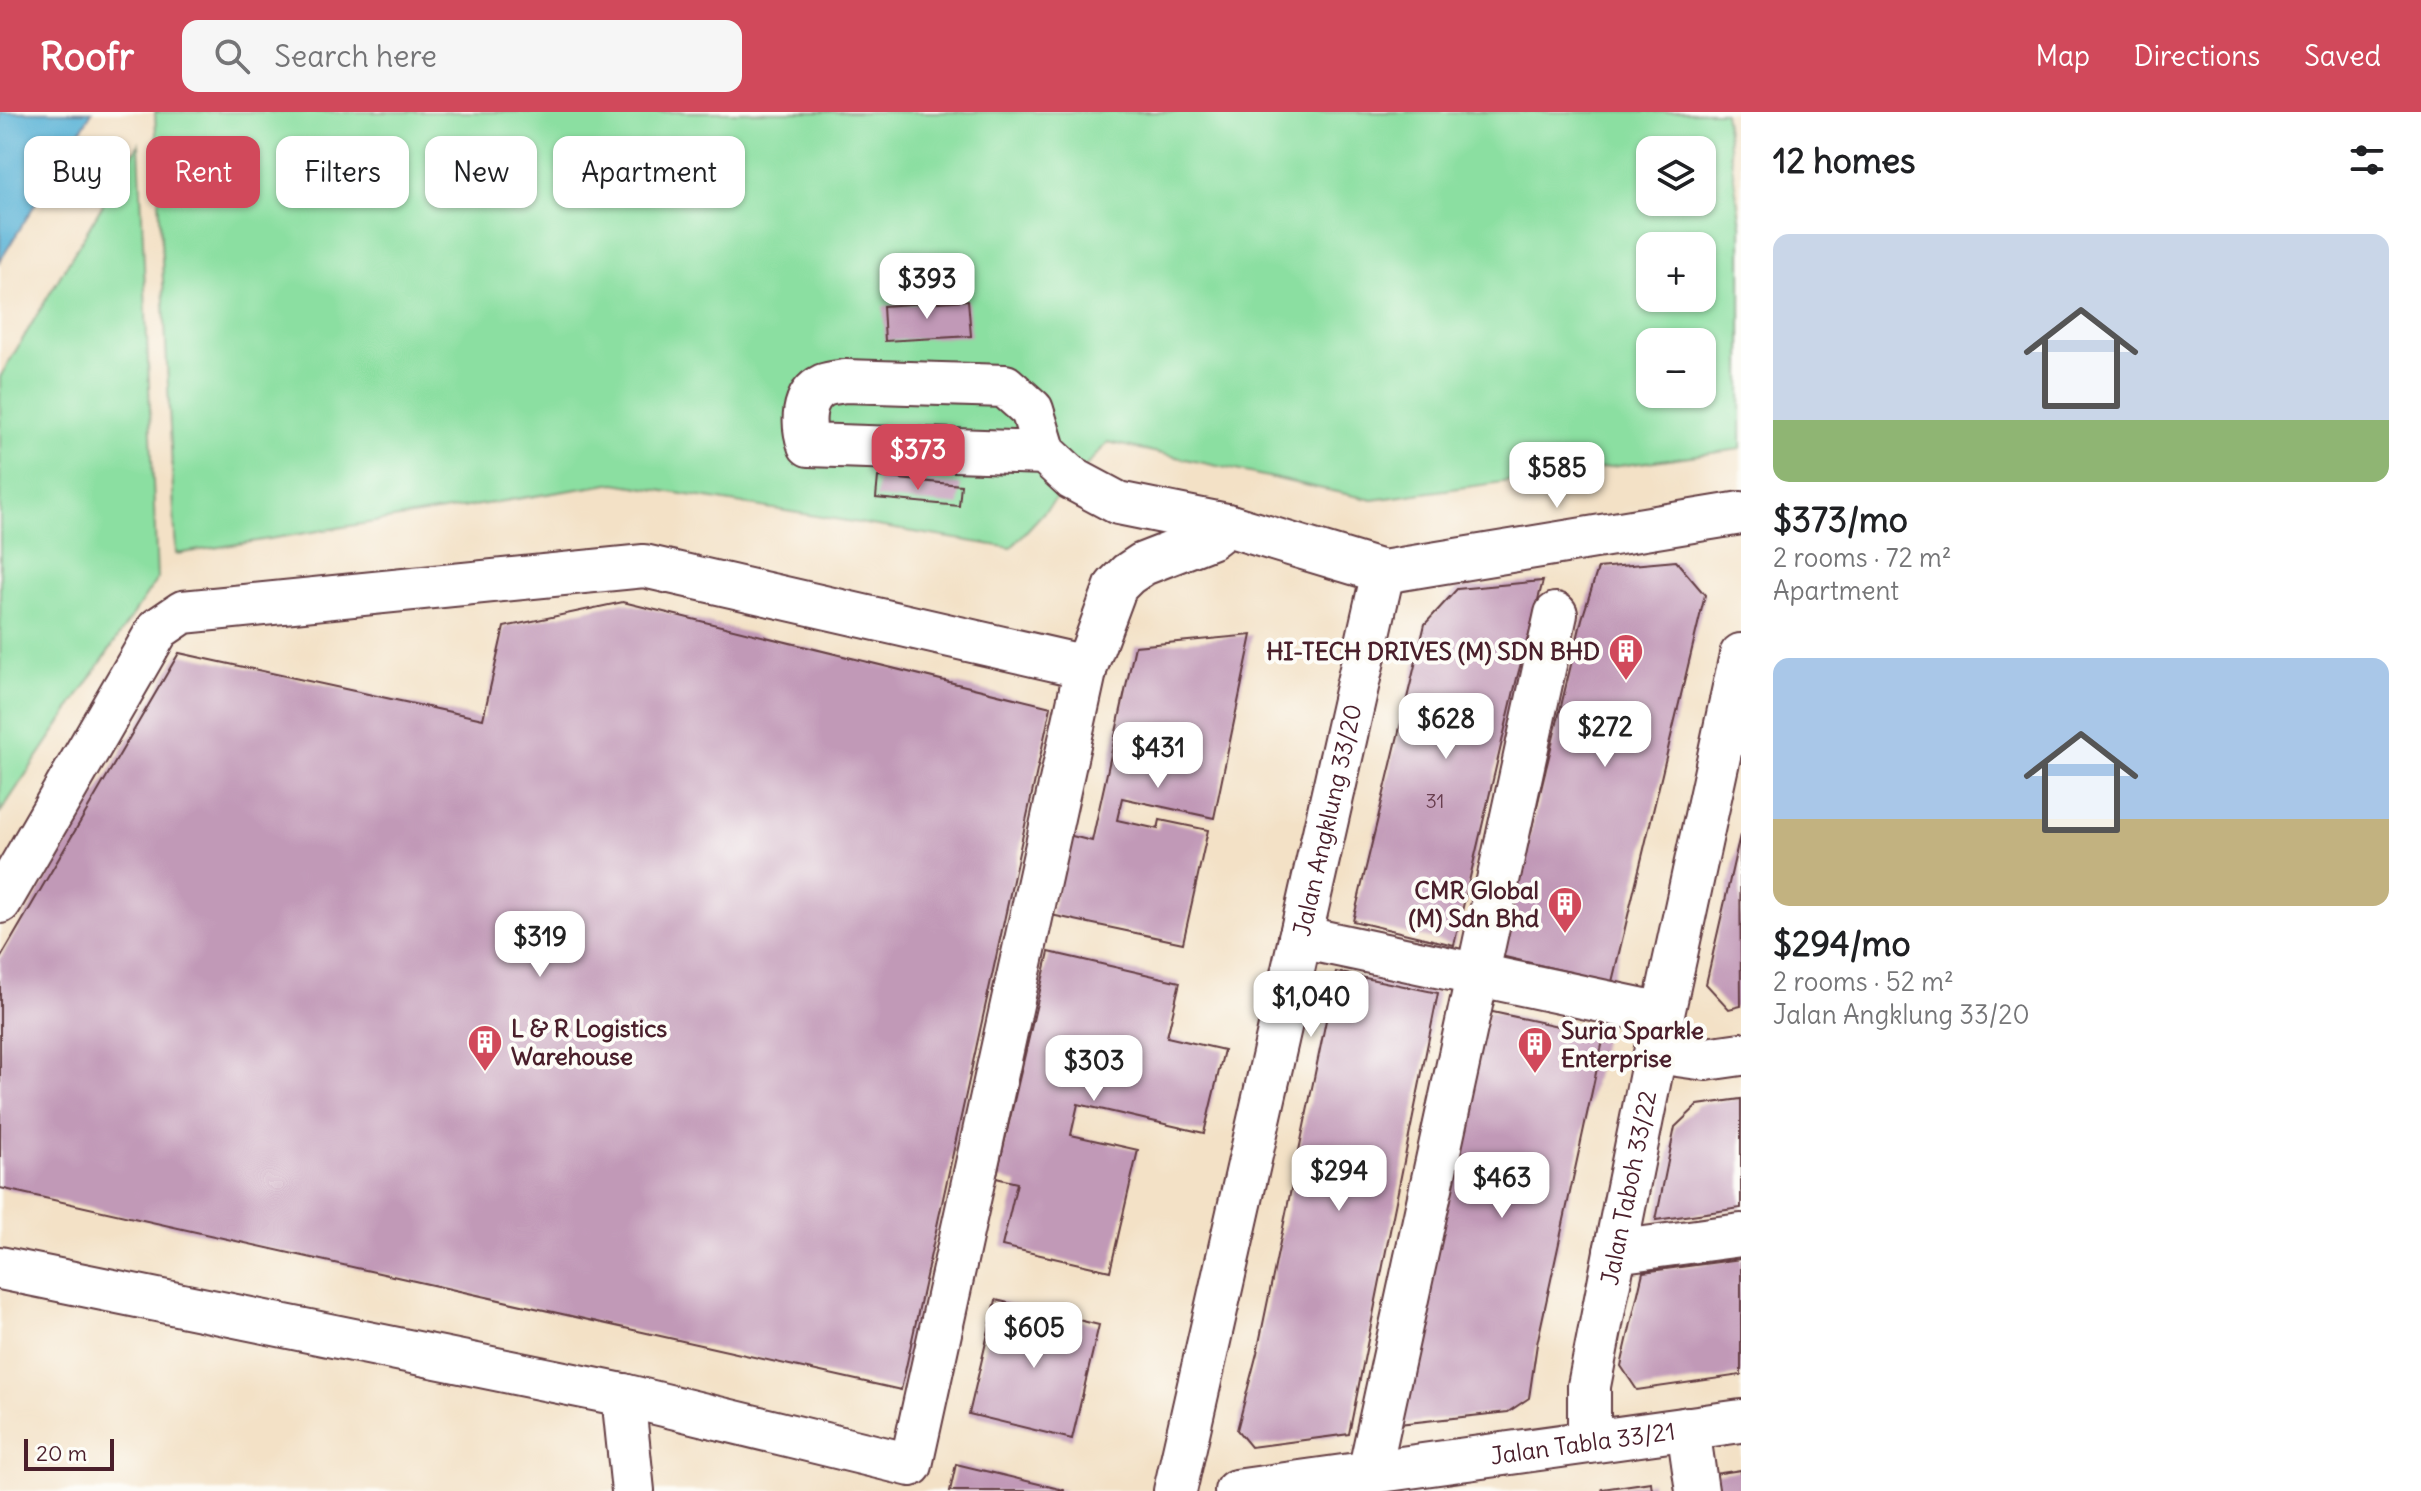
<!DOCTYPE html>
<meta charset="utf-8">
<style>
body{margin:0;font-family:Delius,sans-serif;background:#f6f6f6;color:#202124;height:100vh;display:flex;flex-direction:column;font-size:30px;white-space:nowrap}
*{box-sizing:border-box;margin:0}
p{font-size:26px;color:#757577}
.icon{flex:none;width:44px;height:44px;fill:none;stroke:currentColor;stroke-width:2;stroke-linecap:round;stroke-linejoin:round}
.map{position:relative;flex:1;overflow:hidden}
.drawer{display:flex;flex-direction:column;background:#fff;width:680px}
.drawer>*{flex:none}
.guide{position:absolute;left:24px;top:24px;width:760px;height:72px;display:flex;gap:16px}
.controls{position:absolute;left:1636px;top:24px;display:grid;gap:16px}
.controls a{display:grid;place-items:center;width:80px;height:80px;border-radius:16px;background:#fff;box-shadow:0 2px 6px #0004;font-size:40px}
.scale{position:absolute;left:24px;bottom:20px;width:90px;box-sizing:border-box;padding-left:8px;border:4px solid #4a1f2b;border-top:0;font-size:22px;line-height:28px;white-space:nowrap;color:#4a1f2b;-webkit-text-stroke:6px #fdfcf7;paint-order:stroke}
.price{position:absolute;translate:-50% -68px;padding:0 18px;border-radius:16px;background:#fff;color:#222;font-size:26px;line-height:52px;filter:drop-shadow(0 2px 4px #0008)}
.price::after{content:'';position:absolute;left:50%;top:48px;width:24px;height:18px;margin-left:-12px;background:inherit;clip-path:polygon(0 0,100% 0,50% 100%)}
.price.active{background:#d1495b;color:#fff}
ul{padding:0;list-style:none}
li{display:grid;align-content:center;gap:16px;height:424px;padding:0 32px}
li span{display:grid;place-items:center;height:248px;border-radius:16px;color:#555}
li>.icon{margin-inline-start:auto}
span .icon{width:144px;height:144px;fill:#fffc;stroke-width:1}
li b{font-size:34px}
h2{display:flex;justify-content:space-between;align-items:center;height:96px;padding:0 32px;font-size:34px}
.pill{padding:0 28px;border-radius:16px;background:#fff;box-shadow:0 2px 6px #0004;font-size:28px;line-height:72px}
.pill.active{background:#d1495b;color:#fff}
header{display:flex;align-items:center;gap:48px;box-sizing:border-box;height:112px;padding:0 40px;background:#d1495b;color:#fff}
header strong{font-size:38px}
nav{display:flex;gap:44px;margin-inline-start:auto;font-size:28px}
.search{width:560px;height:72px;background:#f6f6f6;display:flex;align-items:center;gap:20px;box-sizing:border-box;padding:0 28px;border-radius:16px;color:#757577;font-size:30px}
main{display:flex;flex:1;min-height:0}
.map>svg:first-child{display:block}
</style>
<header>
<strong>Roofr</strong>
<div class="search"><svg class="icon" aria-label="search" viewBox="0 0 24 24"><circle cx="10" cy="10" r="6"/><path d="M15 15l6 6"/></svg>Search here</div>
<nav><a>Map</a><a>Directions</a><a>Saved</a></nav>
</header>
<main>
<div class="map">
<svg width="1741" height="1379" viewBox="0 0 1741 1379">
<rect width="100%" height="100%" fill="#fdfcf7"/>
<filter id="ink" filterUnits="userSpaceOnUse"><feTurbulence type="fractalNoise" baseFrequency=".0125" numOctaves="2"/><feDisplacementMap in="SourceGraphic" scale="16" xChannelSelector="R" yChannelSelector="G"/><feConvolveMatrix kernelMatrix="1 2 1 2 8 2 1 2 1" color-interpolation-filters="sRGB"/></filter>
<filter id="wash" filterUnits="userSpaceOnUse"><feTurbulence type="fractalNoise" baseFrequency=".006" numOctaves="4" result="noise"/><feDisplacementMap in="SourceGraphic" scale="32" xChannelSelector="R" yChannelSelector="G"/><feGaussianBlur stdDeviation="1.8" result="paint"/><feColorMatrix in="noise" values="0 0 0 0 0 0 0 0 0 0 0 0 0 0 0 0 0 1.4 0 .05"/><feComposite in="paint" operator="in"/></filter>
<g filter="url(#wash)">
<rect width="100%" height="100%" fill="#f3e1c6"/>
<path fill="#8bdfa1" stroke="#6a7f66" stroke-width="2" fill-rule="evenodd" d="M 155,0 L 1724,0 L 1741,113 L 1741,337 L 1373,388 L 1108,330 L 1011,436 L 615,371 L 176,442 ZM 1650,38 L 1702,38 L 1702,90 L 1650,90 ZM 1650,134 L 1702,134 L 1702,186 L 1650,186 ZM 1650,230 L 1702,230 L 1702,282 L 1650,282 Z
M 139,32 L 157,467 L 0,701 L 0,265 Z"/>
<path fill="#59b2d6" stroke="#526880" stroke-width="2" d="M 0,0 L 92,0 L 0,149 Z"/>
<g id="blocks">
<path fill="#c199b7" d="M 953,154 L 954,178 L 887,182 L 886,158 Z
M 968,188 L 971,224 L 885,229 L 883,194 Z
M 878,365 L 961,373 L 959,394 L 876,386 Z
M 1676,449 L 1705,483 L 1612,870 L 1501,844 L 1582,507 L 1598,456 Z
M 1543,469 L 1517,566 L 1454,833 L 1353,809 L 1425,512 L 1457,477 Z
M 623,490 L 1051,595 L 901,1278 L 0,1076 L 0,847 L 179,541 L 483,607 L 504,515 Z
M 1252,523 L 1214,706 L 1122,686 L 1117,708 L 1158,717 L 1160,708 L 1208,718 L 1183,831 L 1051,803 L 1068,723 L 1092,729 L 1135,534 Z
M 1740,723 L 1741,894 L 1729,897 L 1706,872 Z
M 1049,840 L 1180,870 L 1167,925 L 1224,938 L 1204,1021 L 1078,992 L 1071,1023 L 1138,1038 L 1110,1159 L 1002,1134 L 1017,1071 L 996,1066 Z
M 1336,860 L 1438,881 L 1349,1322 L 1251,1335 L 1237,1318 L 1257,1241 Z
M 1488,899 L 1604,924 L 1537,1232 L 1529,1286 L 1508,1300 L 1398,1312 Z
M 1741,987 L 1741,1096 L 1656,1108 L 1675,1015 L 1698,993 Z
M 1741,1147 L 1741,1263 L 1637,1278 L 1621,1254 L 1643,1160 Z
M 996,1188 L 1099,1213 L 1072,1327 L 969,1302 Z
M 956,1352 L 1064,1378 L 1064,1379 L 950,1379 Z
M 1741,1358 L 1741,1379 L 1716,1379 L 1714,1362 Z
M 1651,1370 L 1652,1379 L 1603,1379 L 1602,1377 Z"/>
</g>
</g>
<g filter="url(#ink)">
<use href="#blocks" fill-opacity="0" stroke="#633c42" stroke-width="2"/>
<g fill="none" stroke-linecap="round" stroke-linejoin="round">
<g stroke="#633c42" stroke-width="46">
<g id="minor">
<path d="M 1045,341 L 809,333 C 802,313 801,284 824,273 C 830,271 839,270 845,269 L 1005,274 L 1032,298 L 1045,341 L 1073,367 L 1118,391 L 1227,413 L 1383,460 L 1741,401"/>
<path d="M 1086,555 L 1116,474 L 1128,462 L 1143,452 L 1210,426 L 1227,413"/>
<path d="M 0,790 L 158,517 L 183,500 L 644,454 L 1086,555 L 911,1353 L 623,1283 L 0,1156"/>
<path d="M 1300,825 L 1663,902"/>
<path d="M 1656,940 L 1706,947 L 1741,942"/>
<path d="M 1615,1140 L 1741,1123"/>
<path d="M 623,1283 L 633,1379"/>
<path d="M 1688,1316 L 1697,1379"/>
<path id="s1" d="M 1589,1330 L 1589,1274 L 1615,1140 L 1663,902 L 1741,543"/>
<path d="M 1369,1361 L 1556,502"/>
<path id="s2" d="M 1175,1379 L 1383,460"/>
<path id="s3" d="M 1236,1379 L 1741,1309"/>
</g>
</g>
<use href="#minor" stroke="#fff" stroke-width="42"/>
</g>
</g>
<defs>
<g id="building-pin" transform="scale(1.8)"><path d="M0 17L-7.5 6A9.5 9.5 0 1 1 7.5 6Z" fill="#d1495b" stroke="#fdfcf7"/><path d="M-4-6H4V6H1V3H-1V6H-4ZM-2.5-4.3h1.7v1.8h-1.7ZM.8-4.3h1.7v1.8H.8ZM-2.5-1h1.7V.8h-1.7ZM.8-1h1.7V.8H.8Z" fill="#fff"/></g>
</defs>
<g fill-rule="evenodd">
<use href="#building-pin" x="1626" y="539"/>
<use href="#building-pin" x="1565" y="792"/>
<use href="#building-pin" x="485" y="930"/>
<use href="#building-pin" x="1535" y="932"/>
</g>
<g text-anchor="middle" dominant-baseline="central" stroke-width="8" stroke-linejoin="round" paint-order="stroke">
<g font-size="20" fill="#683e4e">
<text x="1435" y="688">31</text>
</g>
<g font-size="24" font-weight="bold" fill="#4a1f2b" stroke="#fdfcf7" text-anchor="end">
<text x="1600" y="539">HI-TECH DRIVES (M) SDN BHD</text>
<text x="1539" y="778">CMR Global<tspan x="1539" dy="28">(M) Sdn Bhd</tspan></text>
<text x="511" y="916" text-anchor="start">L &amp; R Logistics<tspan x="511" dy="28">Warehouse</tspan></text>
<text x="1561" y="918" text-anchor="start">Suria Sparkle<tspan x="1561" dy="28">Enterprise</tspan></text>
</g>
<g font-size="24" fill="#4a1f2b" stroke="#fdfcf7">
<text stroke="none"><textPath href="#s2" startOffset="688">Jalan Angklung 33/20</textPath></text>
<text stroke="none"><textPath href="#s1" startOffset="258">Jalan Taboh 33/22</textPath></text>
<text stroke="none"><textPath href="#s3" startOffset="350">Jalan Tabla 33/21</textPath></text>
</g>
</g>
</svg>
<div class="controls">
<a><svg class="icon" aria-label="layers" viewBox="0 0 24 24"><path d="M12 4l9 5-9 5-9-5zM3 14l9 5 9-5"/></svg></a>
<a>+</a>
<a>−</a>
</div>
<div class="scale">20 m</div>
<b class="price" style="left:927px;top:209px">$393</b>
<b class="price active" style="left:918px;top:380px">$373</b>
<b class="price" style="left:1557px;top:398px">$585</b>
<b class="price" style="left:1446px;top:649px">$628</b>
<b class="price" style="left:1605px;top:657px">$272</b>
<b class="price" style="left:1158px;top:678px">$431</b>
<b class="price" style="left:540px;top:867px">$319</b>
<b class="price" style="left:1311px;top:927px">$1,040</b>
<b class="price" style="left:1094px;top:991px">$303</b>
<b class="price" style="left:1339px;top:1101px">$294</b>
<b class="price" style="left:1502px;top:1108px">$463</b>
<b class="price" style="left:1034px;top:1258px">$605</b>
<div class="guide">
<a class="pill">Buy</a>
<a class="pill active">Rent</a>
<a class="pill">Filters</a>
<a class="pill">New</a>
<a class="pill">Apartment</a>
</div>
</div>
<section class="drawer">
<h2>12 homes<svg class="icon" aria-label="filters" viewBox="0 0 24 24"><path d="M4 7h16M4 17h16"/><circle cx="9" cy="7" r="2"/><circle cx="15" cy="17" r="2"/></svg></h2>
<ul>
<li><span style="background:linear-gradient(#c9d6e8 75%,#8fb573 0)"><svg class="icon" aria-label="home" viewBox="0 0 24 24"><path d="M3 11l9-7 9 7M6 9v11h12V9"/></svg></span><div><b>$373/mo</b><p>2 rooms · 72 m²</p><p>Apartment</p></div></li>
<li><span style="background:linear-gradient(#a9c7e8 65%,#c2b280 0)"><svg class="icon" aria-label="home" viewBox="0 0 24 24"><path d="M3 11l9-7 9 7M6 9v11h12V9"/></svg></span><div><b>$294/mo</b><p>2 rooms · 52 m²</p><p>Jalan Angklung 33/20</p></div></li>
</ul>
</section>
</main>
